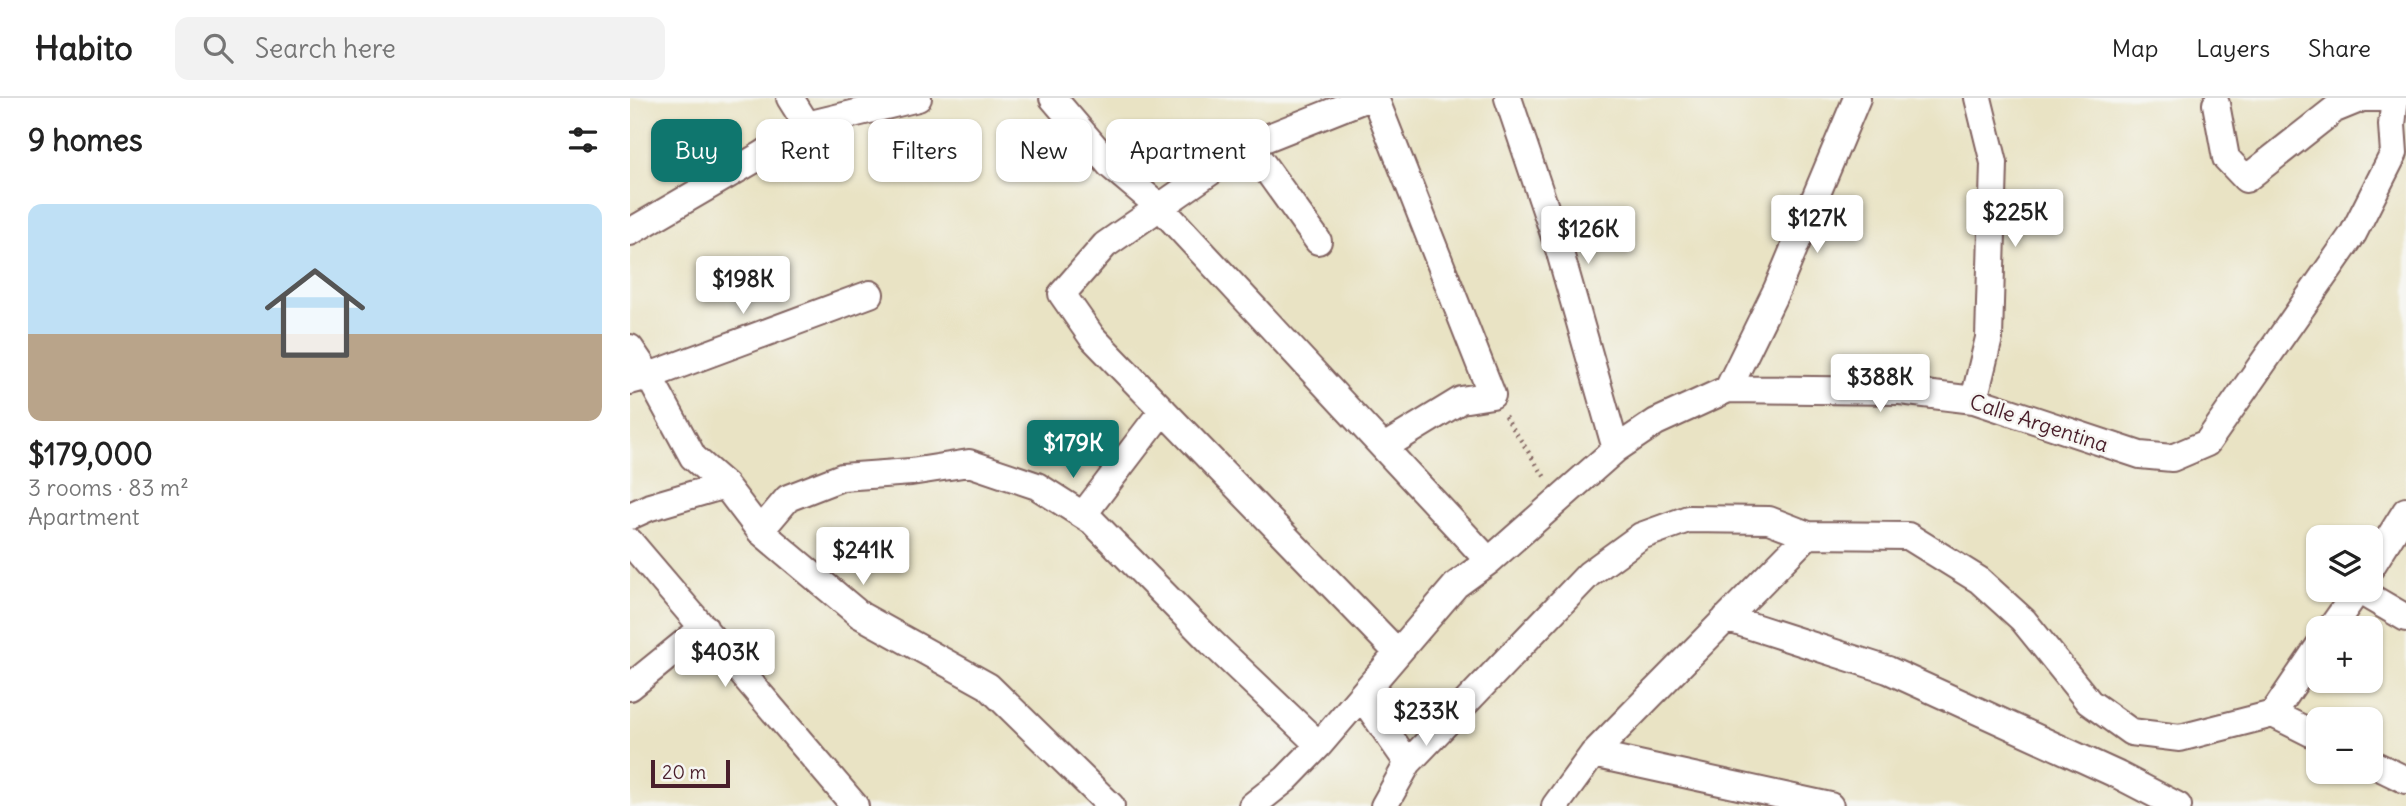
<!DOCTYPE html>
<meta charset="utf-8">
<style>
body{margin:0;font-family:Delius,sans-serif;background:#f2f2f2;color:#222;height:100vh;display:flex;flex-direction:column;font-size:26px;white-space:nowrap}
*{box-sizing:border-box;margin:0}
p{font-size:23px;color:#767676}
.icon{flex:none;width:38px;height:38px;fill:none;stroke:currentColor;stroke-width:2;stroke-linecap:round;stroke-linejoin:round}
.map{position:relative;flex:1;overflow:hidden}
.drawer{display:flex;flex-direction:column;background:#fff;width:630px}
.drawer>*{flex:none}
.banner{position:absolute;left:21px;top:21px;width:665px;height:63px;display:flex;gap:14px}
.tools{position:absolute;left:1676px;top:427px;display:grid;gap:14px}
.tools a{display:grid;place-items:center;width:77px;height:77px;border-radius:14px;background:#fff;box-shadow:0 2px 5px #0004;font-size:35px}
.scale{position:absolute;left:21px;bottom:18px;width:79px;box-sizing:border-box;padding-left:7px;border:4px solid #4a1f2b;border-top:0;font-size:19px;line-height:24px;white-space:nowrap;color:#4a1f2b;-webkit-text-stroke:5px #f6f6f2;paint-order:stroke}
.price{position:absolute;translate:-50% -60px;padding:0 16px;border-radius:7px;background:#fff;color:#222;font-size:23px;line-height:46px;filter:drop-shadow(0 2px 4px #0008)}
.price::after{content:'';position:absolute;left:50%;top:42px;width:21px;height:16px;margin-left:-10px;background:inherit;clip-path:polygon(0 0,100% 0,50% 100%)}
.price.on{background:#0f766e;color:#fff}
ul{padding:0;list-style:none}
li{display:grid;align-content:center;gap:14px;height:371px;padding:0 28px}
li span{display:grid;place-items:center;height:217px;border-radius:14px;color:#555}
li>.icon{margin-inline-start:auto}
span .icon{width:126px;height:126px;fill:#fffc;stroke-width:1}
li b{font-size:30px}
h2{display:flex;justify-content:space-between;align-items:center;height:84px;padding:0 28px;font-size:30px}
.tag{padding:0 24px;border-radius:14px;background:#fff;box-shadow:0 2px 5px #0004;font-size:24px;line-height:63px}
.tag.on{background:#0f766e;color:#fff}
header{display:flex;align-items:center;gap:42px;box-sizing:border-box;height:98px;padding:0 35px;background:#fff;border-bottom:2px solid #e0e0e0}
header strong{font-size:33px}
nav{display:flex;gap:38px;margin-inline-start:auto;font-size:24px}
.search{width:490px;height:63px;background:#f2f2f2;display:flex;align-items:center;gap:18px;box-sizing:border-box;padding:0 24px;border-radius:14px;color:#767676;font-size:26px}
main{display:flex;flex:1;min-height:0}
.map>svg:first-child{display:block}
</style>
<header>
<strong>Habito</strong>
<div class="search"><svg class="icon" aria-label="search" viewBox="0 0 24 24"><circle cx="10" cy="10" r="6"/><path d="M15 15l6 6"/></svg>Search here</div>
<nav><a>Map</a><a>Layers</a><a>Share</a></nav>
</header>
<main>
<section class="drawer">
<h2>9 homes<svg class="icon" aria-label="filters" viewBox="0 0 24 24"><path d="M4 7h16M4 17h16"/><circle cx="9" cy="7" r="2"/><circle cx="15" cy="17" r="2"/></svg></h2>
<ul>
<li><span style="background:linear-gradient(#bfe0f5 60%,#b9a48a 0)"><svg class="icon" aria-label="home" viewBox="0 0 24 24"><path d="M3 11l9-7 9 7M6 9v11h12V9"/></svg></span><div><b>$179,000</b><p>3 rooms · 83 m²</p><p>Apartment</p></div></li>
</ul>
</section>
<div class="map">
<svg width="1776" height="708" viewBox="0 0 1776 708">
<rect width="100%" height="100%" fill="#f6f6f2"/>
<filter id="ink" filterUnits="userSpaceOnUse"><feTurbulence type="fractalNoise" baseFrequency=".0143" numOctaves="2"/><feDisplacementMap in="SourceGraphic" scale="14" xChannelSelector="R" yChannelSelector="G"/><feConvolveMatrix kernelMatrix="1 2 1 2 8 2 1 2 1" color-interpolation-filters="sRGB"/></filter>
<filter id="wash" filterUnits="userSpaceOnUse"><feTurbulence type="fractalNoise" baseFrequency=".00686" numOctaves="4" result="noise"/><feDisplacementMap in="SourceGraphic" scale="28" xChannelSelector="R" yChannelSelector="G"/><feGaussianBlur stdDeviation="1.57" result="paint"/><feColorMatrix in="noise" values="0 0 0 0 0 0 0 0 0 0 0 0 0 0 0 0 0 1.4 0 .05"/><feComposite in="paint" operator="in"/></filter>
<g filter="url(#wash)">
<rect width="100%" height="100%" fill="#e9e3c4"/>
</g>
<g filter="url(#ink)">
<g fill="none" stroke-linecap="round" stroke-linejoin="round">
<g stroke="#826461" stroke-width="30">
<path id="street" d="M 160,0 L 177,27
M 423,0 L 480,67 L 531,110 L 859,463
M 737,0 L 619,47 L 475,147 L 432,196 L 462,239 L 767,554
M 745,0 L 862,297 L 831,302 L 754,349
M 878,0 L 929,151 L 986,351
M 619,47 L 688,143
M 0,134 L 132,57 L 177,27 L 288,0
M 0,250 L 19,278 L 63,359 L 95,387 L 130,433 L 230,517 L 358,588 L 481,708
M 0,283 L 19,278 L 240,196
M 1098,291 L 1147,191 L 1227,0
M 1344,302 L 1359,240 L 1364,65 L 1348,0
M 453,417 L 533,312
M 0,418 L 20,409 L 95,387
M 130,433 L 158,400 L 212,379 L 281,374 L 339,365 L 407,388 L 462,423 L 581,544 L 689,647
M 0,444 L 225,708
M 1741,469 L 1776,413
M 1728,492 L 1776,520
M 1096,520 L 1258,572 L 1488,677 L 1548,708
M 1701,530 L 1728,492
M 0,589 L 74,529
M 732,599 L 778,665 L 754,708
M 1643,616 L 1689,548
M 963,656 L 1200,708
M 778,665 L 959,476 L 1011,438 L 1058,421 L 1139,422 L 1178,437
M 1741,665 L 1776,682
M 622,708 L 656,681 L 689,647 L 826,487 L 859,463 L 986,351 L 1026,324 L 1098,291 L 1270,293 L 1344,302 L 1510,357 L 1542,360 L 1577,345 L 1723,136 L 1764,55 L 1762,27 L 1765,0 L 1732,0 L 1705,11 L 1616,81 L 1596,60 L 1586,6
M 925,708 L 963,656 L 1178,437 L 1278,438 L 1349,482 L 1393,522 L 1459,604 L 1501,634 L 1550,640 L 1643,616 L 1689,639"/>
</g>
<path stroke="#826461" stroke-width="4.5" stroke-dasharray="2 5" stroke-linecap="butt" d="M 875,318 L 916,381"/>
<use href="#street" stroke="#fff" stroke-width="26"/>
</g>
</g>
<g text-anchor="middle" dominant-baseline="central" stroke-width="5" stroke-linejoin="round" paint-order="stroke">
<g font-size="21" fill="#4a1f2b" stroke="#f6f6f2">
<text transform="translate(1409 325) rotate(18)">Calle Argentina</text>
</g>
</g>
</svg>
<div class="tools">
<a><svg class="icon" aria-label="layers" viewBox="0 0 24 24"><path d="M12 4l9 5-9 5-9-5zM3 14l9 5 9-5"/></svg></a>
<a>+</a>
<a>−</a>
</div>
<div class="scale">20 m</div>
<b class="price" style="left:1385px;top:151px">$225K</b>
<b class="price" style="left:1187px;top:157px">$127K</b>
<b class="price" style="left:958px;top:168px">$126K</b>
<b class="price" style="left:113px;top:218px">$198K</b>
<b class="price" style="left:1250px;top:316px">$388K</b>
<b class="price on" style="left:443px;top:382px">$179K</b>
<b class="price" style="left:233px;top:489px">$241K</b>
<b class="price" style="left:95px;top:591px">$403K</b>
<b class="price" style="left:796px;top:650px">$233K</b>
<div class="banner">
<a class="tag on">Buy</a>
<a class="tag">Rent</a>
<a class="tag">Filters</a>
<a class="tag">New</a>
<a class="tag">Apartment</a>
</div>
</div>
</main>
